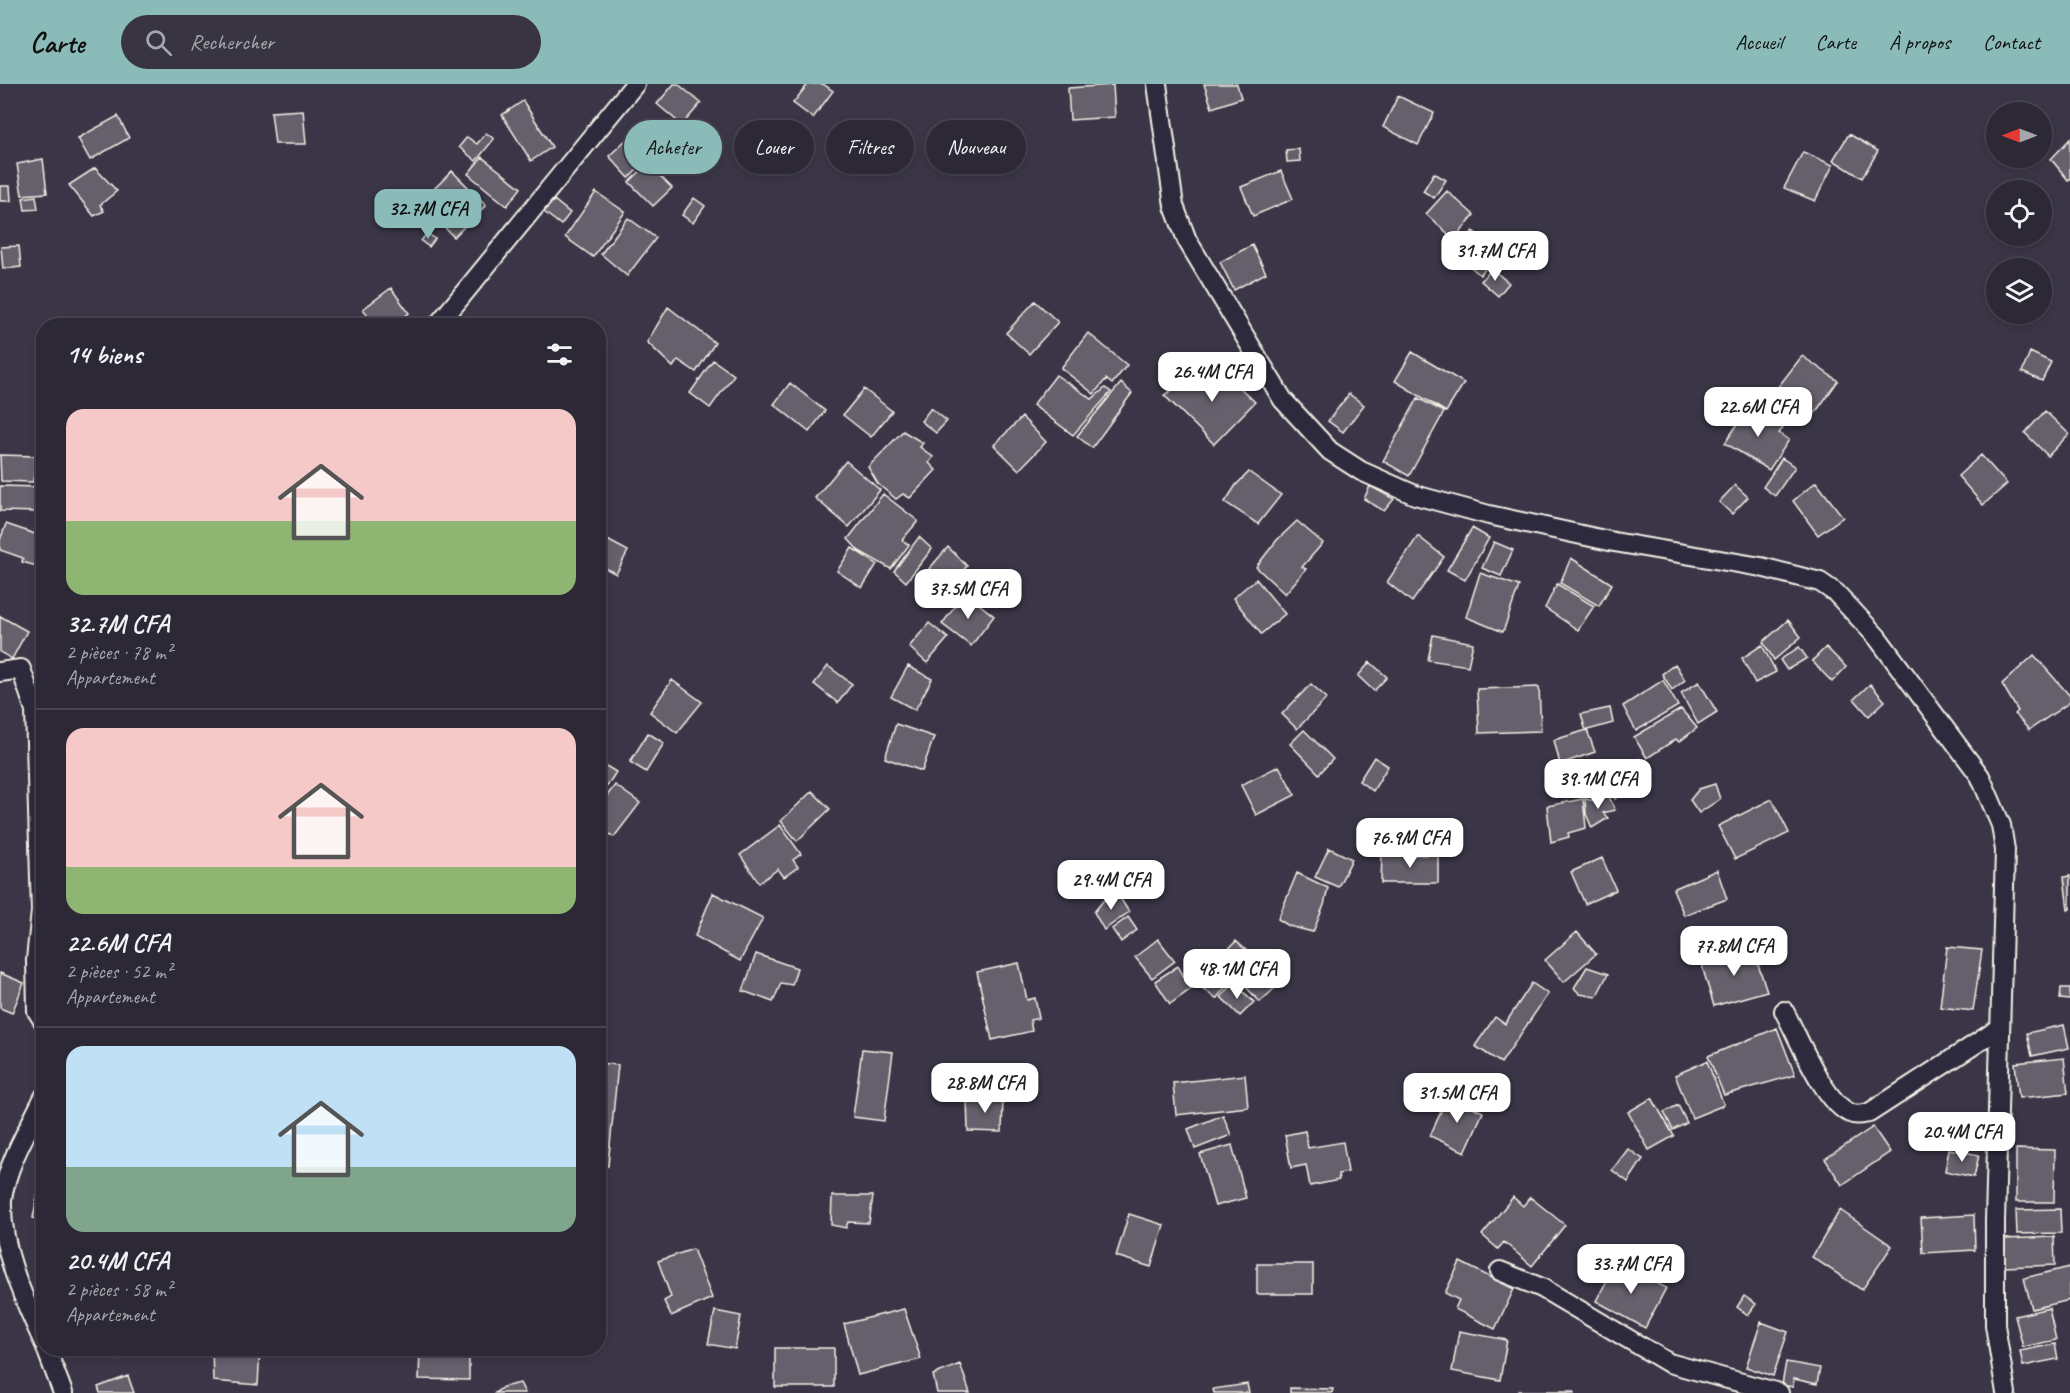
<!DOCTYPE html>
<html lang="fr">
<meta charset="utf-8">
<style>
body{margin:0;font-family:Caveat,sans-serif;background:#383441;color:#f1f3f6;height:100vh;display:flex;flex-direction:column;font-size:22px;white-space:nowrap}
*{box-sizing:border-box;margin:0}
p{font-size:20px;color:#a6a6ad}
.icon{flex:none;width:33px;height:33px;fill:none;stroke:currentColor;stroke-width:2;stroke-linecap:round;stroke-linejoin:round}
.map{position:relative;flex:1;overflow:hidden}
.side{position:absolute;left:36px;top:234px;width:570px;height:1038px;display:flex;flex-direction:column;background:#2c2835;border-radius:24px;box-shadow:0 3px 9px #0003,0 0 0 2px #484450}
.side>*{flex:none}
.guide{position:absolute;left:624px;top:36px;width:570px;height:54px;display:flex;gap:12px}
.needle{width:39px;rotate:270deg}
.fabs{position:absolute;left:1986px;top:18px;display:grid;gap:12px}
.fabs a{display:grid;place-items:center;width:66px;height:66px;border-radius:50%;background:#2c2835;box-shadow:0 3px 9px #0003,0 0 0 2px #484450;font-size:30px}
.price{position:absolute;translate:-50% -51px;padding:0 14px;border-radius:12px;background:#fff;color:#222;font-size:20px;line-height:39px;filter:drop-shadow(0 2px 3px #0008)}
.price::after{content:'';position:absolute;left:50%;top:36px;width:18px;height:14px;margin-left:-9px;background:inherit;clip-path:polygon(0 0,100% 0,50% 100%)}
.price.current{background:#8bbbb9;color:#111}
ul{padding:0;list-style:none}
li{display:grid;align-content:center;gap:12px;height:318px;padding:0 30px}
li+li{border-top:2px solid #484450}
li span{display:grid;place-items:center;height:186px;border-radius:18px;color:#555}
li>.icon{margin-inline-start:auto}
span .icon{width:108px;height:108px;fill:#fffc;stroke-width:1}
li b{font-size:26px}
h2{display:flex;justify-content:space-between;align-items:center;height:72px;padding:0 30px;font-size:26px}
.pill{padding:0 21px;border-radius:27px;background:#2c2835;box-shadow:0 3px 9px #0003,0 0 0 2px #484450;font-size:21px;line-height:54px}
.pill.current{background:#8bbbb9;color:#111}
header{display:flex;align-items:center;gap:36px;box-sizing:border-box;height:84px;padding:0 30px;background:#8bbbb9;color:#111}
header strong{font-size:28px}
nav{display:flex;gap:33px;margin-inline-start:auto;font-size:21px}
.search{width:420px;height:54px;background:#383441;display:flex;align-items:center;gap:15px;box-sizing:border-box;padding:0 21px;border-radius:33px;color:#a6a6ad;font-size:22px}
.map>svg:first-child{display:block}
</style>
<header>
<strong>Carte</strong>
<div class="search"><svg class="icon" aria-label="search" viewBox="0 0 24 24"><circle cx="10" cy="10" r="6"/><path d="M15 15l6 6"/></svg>Rechercher</div>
<nav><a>Accueil</a><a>Carte</a><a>À propos</a><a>Contact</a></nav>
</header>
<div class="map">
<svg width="2070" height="1309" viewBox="0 0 2070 1309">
<rect width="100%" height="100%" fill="#3b3647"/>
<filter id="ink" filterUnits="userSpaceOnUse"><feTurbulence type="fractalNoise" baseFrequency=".0167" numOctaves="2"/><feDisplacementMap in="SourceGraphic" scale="12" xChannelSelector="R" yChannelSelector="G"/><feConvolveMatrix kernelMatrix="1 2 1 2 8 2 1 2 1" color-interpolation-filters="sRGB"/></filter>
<g filter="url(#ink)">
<path fill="#65616c" stroke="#f4f1e8" stroke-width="1.5" d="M 674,0 L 678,0 L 701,19 L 682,41 L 657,20 Z
M 808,0 L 823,0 L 833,7 L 813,34 L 793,19 Z
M 1204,0 L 1237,0 L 1241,14 L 1212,24 Z
M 1113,1 L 1115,33 L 1070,36 L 1068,4 Z
M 1398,12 L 1434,29 L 1418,61 L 1383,43 Z
M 523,17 L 552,63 L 531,77 L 502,31 Z
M 303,26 L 306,60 L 275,60 L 271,28 Z
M 118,32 L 129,54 L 90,76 L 78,54 Z
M 486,49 L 494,55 L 476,77 L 459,63 L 467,53 L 477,60 Z
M 1849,50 L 1878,67 L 1862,94 L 1833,76 Z
M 628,54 L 648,75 L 629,94 L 609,72 Z
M 2070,55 L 2070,95 L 2068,96 L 2051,75 Z
M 1299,65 L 1300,77 L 1287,78 L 1286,66 Z
M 1803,68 L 1833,81 L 1815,117 L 1784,104 Z
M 482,73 L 521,104 L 507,122 L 468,90 Z
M 43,75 L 47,109 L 22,111 L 17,80 Z
M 648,80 L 672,104 L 653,122 L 629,98 Z
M 95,84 L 117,107 L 100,121 L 104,127 L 94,132 L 69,101 Z
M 452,87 L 486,121 L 454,153 L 420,119 Z
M 1281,87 L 1293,115 L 1253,132 L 1241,103 Z
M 1434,89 L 1446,96 L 1434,114 L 1423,107 Z
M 0,102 L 10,102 L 11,117 L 0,117 Z
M 1447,107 L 1474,131 L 1454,155 L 1426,130 Z
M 596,108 L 625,128 L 593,173 L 565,153 Z
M 36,112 L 38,125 L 25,126 L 23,114 Z
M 694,114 L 705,122 L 693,139 L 682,131 Z
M 554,116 L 570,129 L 561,141 L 544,128 Z
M 628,134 L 656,154 L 627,192 L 601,170 Z
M 1473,147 L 1499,169 L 1480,191 L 1455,169 Z
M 427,149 L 435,155 L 429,163 L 421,157 Z
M 1252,161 L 1266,189 L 1234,206 L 1220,178 Z
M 19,162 L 21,183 L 3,185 L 1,163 Z
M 1492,185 L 1509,199 L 1498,212 L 1481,197 Z
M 391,204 L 409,229 L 393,242 L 377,242 L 363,225 Z
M 1035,217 L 1058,238 L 1029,270 L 1006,249 Z
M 668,223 L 715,259 L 696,288 L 678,276 L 673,283 L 647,258 Z
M 1088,249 L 1127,281 L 1112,300 L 1106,295 L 1094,310 L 1061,284 Z
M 1412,268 L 1464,299 L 1446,328 L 1395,297 Z
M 2030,268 L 2051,278 L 2042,297 L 2022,288 Z
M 1802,272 L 1838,297 L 1815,329 L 1778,303 Z
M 713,276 L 734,291 L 710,324 L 690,309 Z
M 1216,281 L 1255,318 L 1214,360 L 1164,311 L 1181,300 L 1188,307 Z
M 1056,291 L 1092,315 L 1105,304 L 1111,308 L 1073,351 L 1033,321 Z
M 790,299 L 825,327 L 809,348 L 774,320 Z
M 1121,299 L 1132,309 L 1092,364 L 1077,352 Z
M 864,305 L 892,327 L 871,353 L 843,331 Z
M 1349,310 L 1364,321 L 1343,348 L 1328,337 Z
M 1418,314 L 1444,328 L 1409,392 L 1383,377 Z
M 1750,321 L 1783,344 L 1779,349 L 1789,356 L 1769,386 L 1725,359 Z
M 931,324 L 947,337 L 936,349 L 921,337 Z
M 2045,327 L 2069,350 L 2048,372 L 2025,349 Z
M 1022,333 L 1046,358 L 1019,386 L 994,361 Z
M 903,347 L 923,359 L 920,363 L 933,373 L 929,379 L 936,386 L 910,414 L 903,410 L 896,415 L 878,400 L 868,383 Z
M 0,371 L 36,372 L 33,398 L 1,397 Z
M 1981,371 L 2007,400 L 1983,421 L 1958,392 Z
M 1782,374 L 1795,383 L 1775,412 L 1763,403 Z
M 846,377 L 880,406 L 849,443 L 815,414 Z
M 1249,388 L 1281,411 L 1258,440 L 1225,418 L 1236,401 Z
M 1816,398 L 1843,433 L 1818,451 L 1793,417 Z
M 1735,401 L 1748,413 L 1732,430 L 1719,418 Z
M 0,402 L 40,403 L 38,428 L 0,427 Z
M 1370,402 L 1394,415 L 1384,427 L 1364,415 Z
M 883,410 L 918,437 L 902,456 L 909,461 L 891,485 L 859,467 L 848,455 Z
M 41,425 L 44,426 L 44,449 L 35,446 Z
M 1297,437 L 1323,459 L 1302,483 L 1306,485 L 1285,510 L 1256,483 L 1277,456 Z
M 6,440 L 44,453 L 44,484 L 22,478 L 23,474 L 0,466 L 0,456 Z
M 1472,444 L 1489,454 L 1465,496 L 1447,486 Z
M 598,451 L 628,467 L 616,490 L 598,480 Z
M 1418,452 L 1444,473 L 1412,518 L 1387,498 Z
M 919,453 L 932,465 L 906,498 L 894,487 Z
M 1494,458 L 1513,466 L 1501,492 L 1482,484 Z
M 948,463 L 967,482 L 951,502 L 929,485 Z
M 852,464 L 877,480 L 862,504 L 837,487 Z
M 1571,474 L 1612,500 L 1599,522 L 1560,499 Z
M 1480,489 L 1519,502 L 1503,548 L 1466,533 Z
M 1256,495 L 1285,530 L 1261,550 L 1233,514 Z
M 1557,500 L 1594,522 L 1578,546 L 1545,524 Z
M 965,509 L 994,532 L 971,562 L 942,540 Z
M 0,532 L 27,547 L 12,575 L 0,568 Z
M 1788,536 L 1801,553 L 1774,576 L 1763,558 Z
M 929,539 L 948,554 L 927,579 L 909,563 Z
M 1433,551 L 1473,559 L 1468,582 L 1428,576 Z
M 1762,561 L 1776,588 L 1755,599 L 1742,574 Z
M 1799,563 L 1807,574 L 1787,586 L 1780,576 Z
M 1826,563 L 1846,583 L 1832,598 L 1812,577 Z
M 2034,571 L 2070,612 L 2070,618 L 2029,646 L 2015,630 L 2018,627 L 2002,600 Z
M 1370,578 L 1387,593 L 1374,607 L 1358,592 Z
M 1675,580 L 1685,596 L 1672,606 L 1662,590 Z
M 828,582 L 852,600 L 838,619 L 814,600 Z
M 908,582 L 932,595 L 915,626 L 891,613 Z
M 672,596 L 702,618 L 677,649 L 650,628 Z
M 1663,596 L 1678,622 L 1636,647 L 1623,622 Z
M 1699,598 L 1717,628 L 1698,640 L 1681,609 Z
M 1311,600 L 1327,614 L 1297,645 L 1282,630 Z
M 1870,600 L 1885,617 L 1869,632 L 1854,615 Z
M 1539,603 L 1541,647 L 1479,649 L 1477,605 Z
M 1610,624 L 1613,639 L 1588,646 L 1585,644 L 1581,630 Z
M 1681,625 L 1697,644 L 1679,658 L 1676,655 L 1647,674 L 1634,653 Z
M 896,640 L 934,653 L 922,687 L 885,674 Z
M 1304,646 L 1333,675 L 1319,690 L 1290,660 Z
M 1587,646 L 1595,668 L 1560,680 L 1554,656 Z
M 648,649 L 664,659 L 646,688 L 630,678 Z
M 1374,673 L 1388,682 L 1373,707 L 1359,697 Z
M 1640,675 L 1649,696 L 1615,715 L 1604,690 Z
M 598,677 L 616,688 L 598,716 Z
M 1279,682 L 1295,711 L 1256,731 L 1241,701 Z
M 1715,700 L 1720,715 L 1699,729 L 1690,716 L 1699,705 Z
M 615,701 L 640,719 L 614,753 L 598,742 L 598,724 Z
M 812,707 L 830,725 L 797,757 L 781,737 Z
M 1608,710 L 1615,726 L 1603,729 L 1608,734 L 1592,744 L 1586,730 L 1585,715 L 1597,717 Z
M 1583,715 L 1586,744 L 1568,749 L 1569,753 L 1551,758 L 1547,722 Z
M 1772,715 L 1789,749 L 1735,775 L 1718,742 Z
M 780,741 L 801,770 L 793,776 L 798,783 L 784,793 L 778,785 L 759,799 L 740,771 Z
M 1329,764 L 1352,775 L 1338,803 L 1315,793 Z
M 1382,770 L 1438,771 L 1438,799 L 1381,799 Z
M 1602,774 L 1616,806 L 1585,820 L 1571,788 Z
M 1717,786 L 1727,815 L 1684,831 L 1673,805 Z
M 1297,789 L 1328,804 L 1324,821 L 1313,848 L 1289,842 L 1278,835 Z
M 2070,792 L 2070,825 L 2068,826 L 2064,793 Z
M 713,809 L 763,834 L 740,877 L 695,852 Z
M 1117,809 L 1129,828 L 1104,846 L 1094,828 L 1103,817 Z
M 1128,833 L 1137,846 L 1121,858 L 1112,845 Z
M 1577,848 L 1596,870 L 1564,898 L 1545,876 Z
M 1158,855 L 1175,877 L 1152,894 L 1135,873 Z
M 1236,857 L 1261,880 L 1242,901 L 1226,886 L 1230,883 L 1220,874 Z
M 1752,863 L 1767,907 L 1714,922 L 1702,882 Z
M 1947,863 L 1982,866 L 1973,927 L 1940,923 Z
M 756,870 L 797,884 L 792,901 L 781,899 L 773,918 L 743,907 Z
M 1019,879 L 1027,916 L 1035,914 L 1039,934 L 1030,936 L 1032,947 L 992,956 L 977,888 Z
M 1178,882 L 1191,905 L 1170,920 L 1155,897 Z
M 1587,883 L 1608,890 L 1596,913 L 1580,910 L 1574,904 Z
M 1212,886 L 1229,899 L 1216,915 L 1200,902 Z
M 1263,886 L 1277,902 L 1260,918 L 1246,903 Z
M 0,889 L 24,899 L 12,929 L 0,924 Z
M 1234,899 L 1254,918 L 1240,932 L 1221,913 Z
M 1532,899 L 1548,910 L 1501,979 L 1475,962 L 1495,933 L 1505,940 Z
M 2061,904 L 2070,904 L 2070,916 L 2060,915 Z
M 2064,941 L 2069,964 L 2032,972 L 2027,949 Z
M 1777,944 L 1795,991 L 1724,1011 L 1708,972 Z
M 862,965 L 893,968 L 884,1037 L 853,1033 Z
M 2064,974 L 2068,1009 L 2019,1014 L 2015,979 Z
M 1707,977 L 1724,1021 L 1692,1034 L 1675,991 Z
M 598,979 L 618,981 L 608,1082 L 598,1082 Z
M 1245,991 L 1248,1023 L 1176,1031 L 1173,999 Z
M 1448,1012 L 1483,1028 L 1465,1068 L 1430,1052 Z
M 967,1013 L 1003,1013 L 1002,1048 L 968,1047 Z
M 1652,1014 L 1674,1052 L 1649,1066 L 1628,1028 Z
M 1678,1021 L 1687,1039 L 1673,1046 L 1664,1028 Z
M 1223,1031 L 1231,1051 L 1195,1065 L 1188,1045 Z
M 1873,1043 L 1890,1068 L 1842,1101 L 1825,1075 Z
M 1305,1047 L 1308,1064 L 1343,1058 L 1348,1088 L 1338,1090 L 1339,1096 L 1310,1102 L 1306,1081 L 1291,1084 L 1285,1051 Z
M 1232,1061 L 1246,1114 L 1215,1122 L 1200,1070 Z
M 1628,1065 L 1643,1075 L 1628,1098 L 1612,1086 Z
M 1949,1065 L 1979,1071 L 1974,1093 L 1945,1087 Z
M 2016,1065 L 2055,1066 L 2054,1118 L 2016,1118 Z
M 40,1098 L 44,1099 L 44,1137 L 33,1134 Z
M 832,1112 L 873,1112 L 869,1139 L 848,1138 L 846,1144 L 831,1141 Z
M 1513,1113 L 1523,1122 L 1530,1113 L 1565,1141 L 1532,1182 L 1504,1158 L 1498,1165 L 1482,1151 Z
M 2060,1125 L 2061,1149 L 2017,1150 L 2016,1126 Z
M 1840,1126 L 1892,1162 L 1862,1206 L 1812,1173 Z
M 1129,1130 L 1164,1141 L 1151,1183 L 1116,1172 Z
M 1974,1131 L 1975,1166 L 1923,1169 L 1921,1134 Z
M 2054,1153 L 2055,1181 L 2005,1183 L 2004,1155 Z
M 693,1165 L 712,1214 L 671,1232 L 664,1217 L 671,1213 L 658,1177 Z
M 1460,1178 L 1514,1205 L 1495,1245 L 1455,1225 L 1459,1216 L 1445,1209 Z
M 1617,1178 L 1666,1204 L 1645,1244 L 1596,1217 Z
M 1257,1180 L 1313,1180 L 1313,1210 L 1257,1210 Z
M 2070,1183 L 2070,1216 L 2032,1225 L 2024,1194 Z
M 1744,1212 L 1756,1220 L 1748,1231 L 1737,1223 Z
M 2049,1224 L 2056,1256 L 2023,1263 L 2015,1232 Z
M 904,1225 L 921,1275 L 858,1291 L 844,1240 Z
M 715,1227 L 741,1232 L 735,1265 L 708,1260 Z
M 1761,1238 L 1788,1248 L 1773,1292 L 1746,1283 Z
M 1459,1247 L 1507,1256 L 1500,1296 L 1452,1287 Z
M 2055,1260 L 2058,1275 L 2023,1282 L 2020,1267 Z
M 91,1264 L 125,1264 L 120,1276 L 101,1267 L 98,1272 L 90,1267 Z
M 212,1264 L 260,1264 L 258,1301 L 213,1297 Z
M 420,1264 L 469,1265 L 469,1296 L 419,1295 Z
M 775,1264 L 834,1264 L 834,1303 L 775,1303 Z
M 1786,1278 L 1820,1284 L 1817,1300 L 1794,1295 L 1793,1303 L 1782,1301 Z
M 960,1280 L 970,1309 L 937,1309 L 933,1291 Z
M 128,1292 L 134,1309 L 100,1309 L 98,1303 Z
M 520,1299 L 525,1309 L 495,1309 L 503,1303 Z
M 1247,1300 L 1249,1309 L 1214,1309 L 1213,1305 Z
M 1290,1304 L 1333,1305 L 1332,1309 L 1290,1309 Z
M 1519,1307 L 1574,1307 L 1574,1309 L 1519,1309 Z"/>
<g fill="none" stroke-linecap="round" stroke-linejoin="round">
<g stroke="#f4f1e8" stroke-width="22">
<path id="street" d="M 1157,0 L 1174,122 L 1187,156 L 1283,316 L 1330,367 L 1361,387 L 1415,411 L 1489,431 L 1614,458 L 1761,483 L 1820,498 L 1836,509 L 1877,553 L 1980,692 L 2001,741 L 2005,766 L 1995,1137 L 1995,1241 L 2006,1309
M 437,242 L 635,0
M 0,588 L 21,585 L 35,626 L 41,827 L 36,876 L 37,927 L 44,938
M 1784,927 C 1798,952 1824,1019 1850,1029 C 1856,1032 1863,1030 1869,1029 L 2000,944
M 44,1013 C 28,1046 7,1080 2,1115 C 0,1165 24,1216 44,1259
M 1500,1187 L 1542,1204 L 1669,1279 L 1779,1309
M 46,1264 L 63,1309"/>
</g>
<use href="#street" stroke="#2f2a3d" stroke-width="18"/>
</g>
</g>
</svg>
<div class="fabs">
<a><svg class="needle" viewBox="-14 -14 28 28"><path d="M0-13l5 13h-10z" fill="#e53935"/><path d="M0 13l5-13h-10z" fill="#a6a6ad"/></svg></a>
<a><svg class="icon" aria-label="locate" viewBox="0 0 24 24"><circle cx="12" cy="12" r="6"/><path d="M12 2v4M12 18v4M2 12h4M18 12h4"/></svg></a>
<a><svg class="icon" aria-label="layers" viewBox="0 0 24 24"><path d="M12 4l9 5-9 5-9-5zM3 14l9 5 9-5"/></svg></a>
</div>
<b class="price current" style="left:428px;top:156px">32.7M CFA</b>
<b class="price" style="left:1495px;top:198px">31.7M CFA</b>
<b class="price" style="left:1212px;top:319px">26.4M CFA</b>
<b class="price" style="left:1758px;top:354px">22.6M CFA</b>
<b class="price" style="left:968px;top:536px">37.5M CFA</b>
<b class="price" style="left:1598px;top:726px">39.1M CFA</b>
<b class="price" style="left:1410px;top:785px">76.9M CFA</b>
<b class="price" style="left:1111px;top:827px">29.4M CFA</b>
<b class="price" style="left:1734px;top:893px">77.8M CFA</b>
<b class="price" style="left:1237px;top:916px">48.1M CFA</b>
<b class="price" style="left:985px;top:1030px">28.8M CFA</b>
<b class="price" style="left:1457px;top:1040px">31.5M CFA</b>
<b class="price" style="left:1962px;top:1079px">20.4M CFA</b>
<b class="price" style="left:1631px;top:1211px">33.7M CFA</b>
<div class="guide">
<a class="pill current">Acheter</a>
<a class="pill">Louer</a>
<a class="pill">Filtres</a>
<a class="pill">Nouveau</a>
</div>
<section class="side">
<h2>14 biens<svg class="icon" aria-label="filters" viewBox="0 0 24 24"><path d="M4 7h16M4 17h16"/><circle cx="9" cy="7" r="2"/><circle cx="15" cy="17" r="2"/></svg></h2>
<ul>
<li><span style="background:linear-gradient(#f6c9c9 60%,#8fb573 0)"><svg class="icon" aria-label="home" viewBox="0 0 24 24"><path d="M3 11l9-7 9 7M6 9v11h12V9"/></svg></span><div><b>32.7M CFA</b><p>2 pièces · 78 m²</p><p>Appartement</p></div></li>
<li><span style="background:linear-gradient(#f6c9c9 75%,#8fb573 0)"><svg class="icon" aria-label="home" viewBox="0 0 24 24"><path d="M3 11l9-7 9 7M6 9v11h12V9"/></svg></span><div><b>22.6M CFA</b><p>2 pièces · 52 m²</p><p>Appartement</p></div></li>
<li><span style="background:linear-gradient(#bfe0f5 65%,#7fa58c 0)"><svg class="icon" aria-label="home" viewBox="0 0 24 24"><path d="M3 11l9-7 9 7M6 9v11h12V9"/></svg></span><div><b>20.4M CFA</b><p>2 pièces · 58 m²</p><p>Appartement</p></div></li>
</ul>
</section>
</div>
